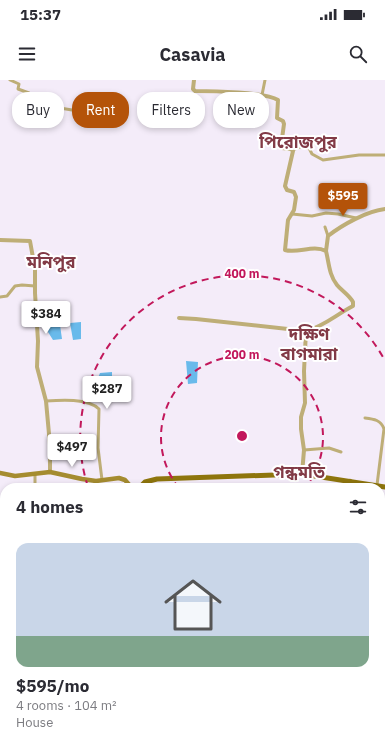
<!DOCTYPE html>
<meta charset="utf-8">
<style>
body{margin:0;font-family:"IBM Plex Sans","Noto Sans Bengali",sans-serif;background:#f2f2f3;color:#2b2b33;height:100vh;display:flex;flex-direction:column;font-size:15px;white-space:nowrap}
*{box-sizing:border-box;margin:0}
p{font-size:13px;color:#7c7c81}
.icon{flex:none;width:22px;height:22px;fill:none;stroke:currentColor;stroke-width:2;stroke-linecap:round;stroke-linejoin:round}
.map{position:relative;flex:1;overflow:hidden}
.sheet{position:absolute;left:0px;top:403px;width:385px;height:268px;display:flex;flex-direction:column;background:#fff;border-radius:16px 16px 0 0;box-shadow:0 2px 6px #0003}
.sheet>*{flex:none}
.hud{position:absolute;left:12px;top:12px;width:361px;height:36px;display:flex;gap:8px}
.price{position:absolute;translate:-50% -34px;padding:0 9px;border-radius:4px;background:#fff;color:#222;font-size:13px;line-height:26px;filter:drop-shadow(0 1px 2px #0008)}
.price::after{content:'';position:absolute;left:50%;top:24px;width:12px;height:9px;margin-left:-6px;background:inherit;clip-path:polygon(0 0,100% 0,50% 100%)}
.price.active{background:#b45309;color:#fff}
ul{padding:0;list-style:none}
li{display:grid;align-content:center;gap:8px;height:212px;padding:0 16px}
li+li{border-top:1px solid #e1e1e2}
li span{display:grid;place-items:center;height:124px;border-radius:12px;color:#555}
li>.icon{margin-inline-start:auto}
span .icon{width:72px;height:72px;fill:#fffc;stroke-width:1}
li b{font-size:17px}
h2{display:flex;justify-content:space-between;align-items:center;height:48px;padding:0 16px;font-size:17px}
.chip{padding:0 14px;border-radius:16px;background:#fff;box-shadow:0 2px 6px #0003;font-size:14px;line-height:36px}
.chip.active{background:#b45309;color:#fff}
.status{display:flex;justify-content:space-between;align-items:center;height:28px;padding:0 20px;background:#fff;direction:ltr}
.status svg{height:11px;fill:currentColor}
header{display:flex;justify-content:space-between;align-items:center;height:52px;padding:0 16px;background:#fff;font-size:18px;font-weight:700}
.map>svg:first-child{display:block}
</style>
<div class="status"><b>15:37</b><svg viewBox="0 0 49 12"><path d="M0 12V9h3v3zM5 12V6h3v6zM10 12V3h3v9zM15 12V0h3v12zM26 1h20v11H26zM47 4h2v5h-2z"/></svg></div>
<header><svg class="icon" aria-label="menu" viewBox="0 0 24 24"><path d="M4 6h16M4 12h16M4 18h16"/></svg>Casavia<svg class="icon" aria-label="search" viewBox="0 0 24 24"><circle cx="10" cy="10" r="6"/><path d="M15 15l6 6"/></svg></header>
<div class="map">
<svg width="385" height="671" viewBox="0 0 385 671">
<rect width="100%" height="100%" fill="#f4ecf9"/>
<path fill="#69baeb" d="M 81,242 L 81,259 L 73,260 L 70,243 Z
M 60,245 L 62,259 L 53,260 L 48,252 L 49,247 Z
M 186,281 L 198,282 L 197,303 L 188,304 Z
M 112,292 L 112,311 L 99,312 L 98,298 L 100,293 Z"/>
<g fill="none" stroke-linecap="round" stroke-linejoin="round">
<path stroke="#beae77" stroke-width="3" d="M 10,0 L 19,4 L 18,9 L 29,13 L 32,17 L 48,22 L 48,26 L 72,30
M 262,15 L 265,0
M 292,70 L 300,67 L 309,68 L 312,74 L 323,80 L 359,75 L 385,75
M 292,134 L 312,136 L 326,133 L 338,134 L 356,138
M 325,147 L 328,156
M 0,217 L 7,216 L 15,206 L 22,205 L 35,206
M 46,321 C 60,320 88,318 99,329 L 98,368 L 102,400
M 365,338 C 374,339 381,340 384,349 L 377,405
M 304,370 L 329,368 L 341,372
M 35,394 L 35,408
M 380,588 L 385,589
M 161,671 L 162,666"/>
<path stroke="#beae77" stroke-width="4" d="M 194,0 L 193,9 L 195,11 C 212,11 265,12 278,20 L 277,38 L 283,41 L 284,44 L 281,66 L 282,68 L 291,69 L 293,71 L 285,106 L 287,110 L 294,112 L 296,117 L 294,130 L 288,140 L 285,170 C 298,174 313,164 326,171 C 329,183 329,195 337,205 C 342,211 349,215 353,222 L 353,226 C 337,234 323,247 306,251 L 304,291 L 305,323 L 301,337 L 301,349 L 304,370 L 302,394
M 0,160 L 30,161 L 35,189 L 35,213 L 38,261 L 37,287 L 46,321 L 50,365 L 50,392
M 326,171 L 328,156 C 342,145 367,131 385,129
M 179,238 L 196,239 L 306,251"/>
<path stroke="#a58c30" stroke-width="4.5" d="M 0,393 L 15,396 L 50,392 L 82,399 L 96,401 L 119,398 L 125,400 L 132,408
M 349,408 L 350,401
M 194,671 L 194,666
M 378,671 L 378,666"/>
<path stroke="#8e750d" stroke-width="5" d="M 139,408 L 145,402 L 157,399 L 302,394 L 385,407
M 100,671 L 137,666"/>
</g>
<g fill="none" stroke="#c2185b" stroke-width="2" stroke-dasharray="7 5">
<path d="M179 408A81 81 0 1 1 305 408"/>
<path d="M384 433A162 162 0 0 1 380 441M88 407A162 162 0 0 1 384 279"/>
</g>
<g text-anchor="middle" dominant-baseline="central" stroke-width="4" stroke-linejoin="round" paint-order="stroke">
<g font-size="17" font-weight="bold" fill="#823a46" stroke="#fff">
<text x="298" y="62">পিরোজপুর</text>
<text x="51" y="182">মনিপুর</text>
<text x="309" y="254">দক্ষিণ<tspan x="309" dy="20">বাগমারা</tspan></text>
<text x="299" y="392">গন্ধমতি</text>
</g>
</g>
<circle cx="242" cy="356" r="6" fill="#c2185b" stroke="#fff" stroke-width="2"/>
<g font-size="12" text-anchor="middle" font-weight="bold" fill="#c2185b" stroke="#fff" stroke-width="4" stroke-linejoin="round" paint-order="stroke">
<text x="242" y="198">400 m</text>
<text x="242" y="279">200 m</text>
</g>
</svg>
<b class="price active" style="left:343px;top:137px">$595</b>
<b class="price" style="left:46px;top:255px">$384</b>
<b class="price" style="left:107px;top:330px">$287</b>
<b class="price" style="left:72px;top:388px">$497</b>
<div class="hud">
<a class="chip">Buy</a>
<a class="chip active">Rent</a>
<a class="chip">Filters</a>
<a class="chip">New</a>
</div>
<section class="sheet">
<h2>4 homes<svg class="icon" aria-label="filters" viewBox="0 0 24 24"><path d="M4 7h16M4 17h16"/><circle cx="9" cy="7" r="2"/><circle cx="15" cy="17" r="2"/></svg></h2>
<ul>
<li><span style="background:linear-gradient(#c9d6e8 75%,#7fa58c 0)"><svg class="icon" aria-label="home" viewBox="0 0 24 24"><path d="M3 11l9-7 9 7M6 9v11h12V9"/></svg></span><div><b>$595/mo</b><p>4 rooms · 104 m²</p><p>House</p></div></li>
</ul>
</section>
</div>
